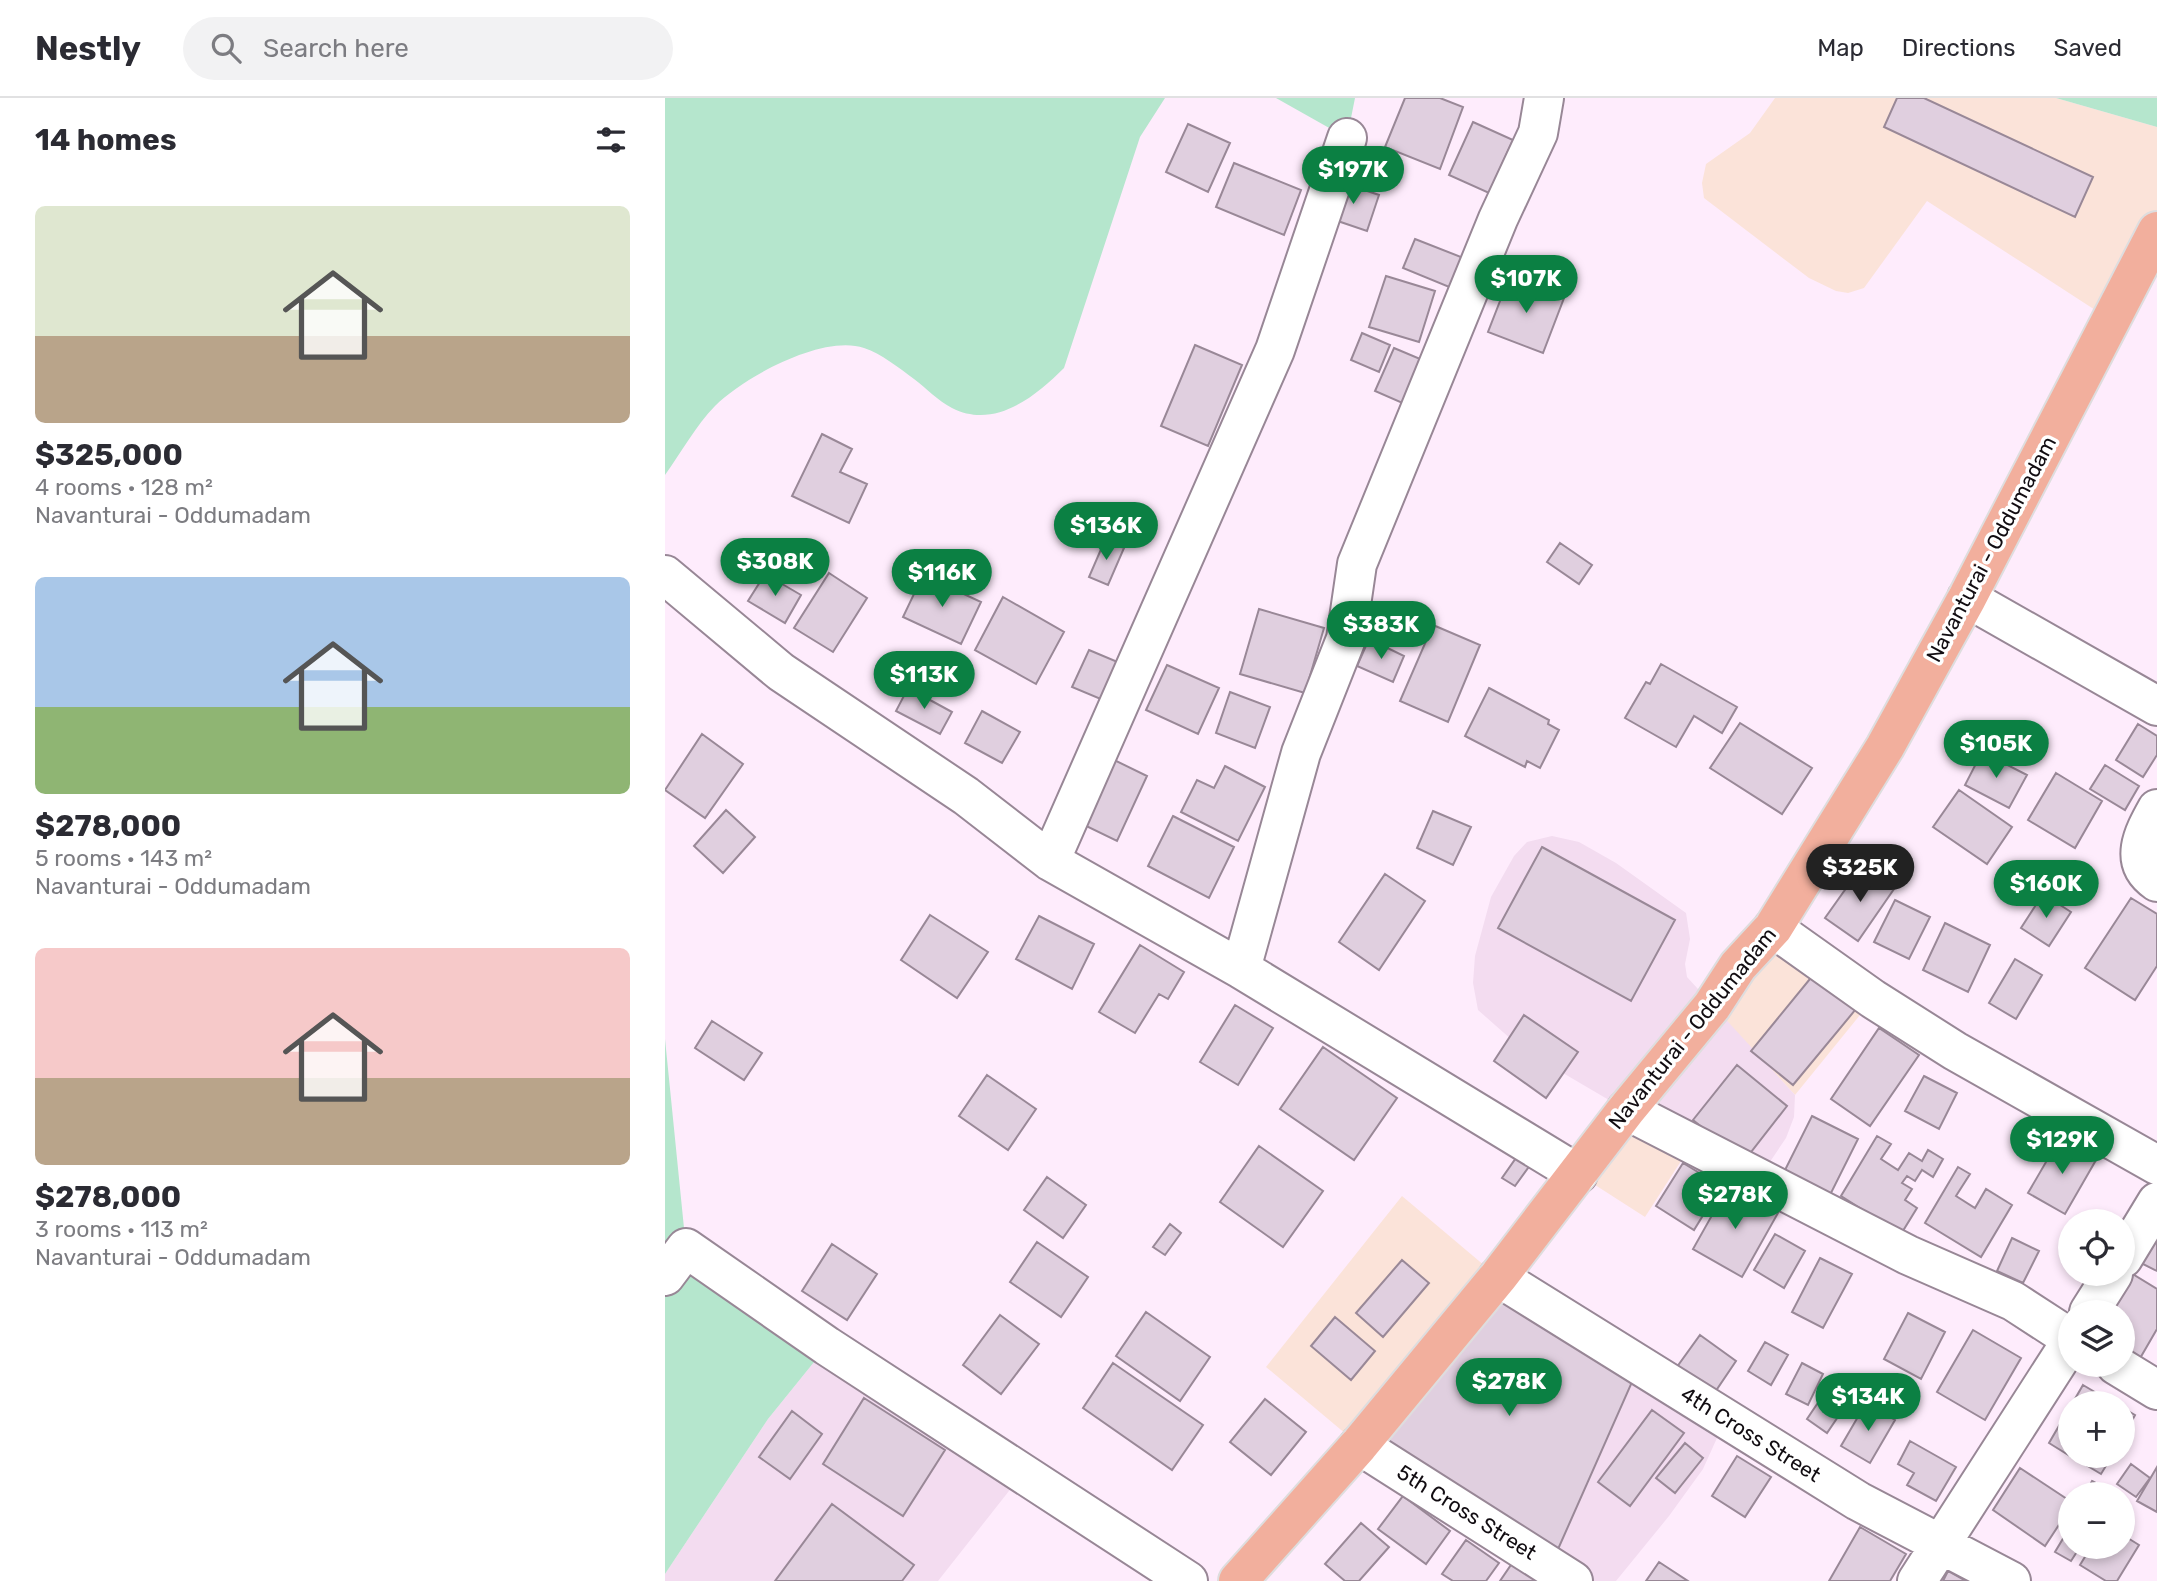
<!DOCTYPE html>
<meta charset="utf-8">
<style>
body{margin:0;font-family:Rubik,sans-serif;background:#f2f2f3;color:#2b2b33;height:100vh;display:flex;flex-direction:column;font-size:26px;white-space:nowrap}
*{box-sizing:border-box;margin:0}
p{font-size:23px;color:#7c7c81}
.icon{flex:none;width:38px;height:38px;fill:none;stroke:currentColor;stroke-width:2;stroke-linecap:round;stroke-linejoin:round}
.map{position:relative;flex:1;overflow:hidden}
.drawer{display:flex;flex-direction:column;background:#fff;width:665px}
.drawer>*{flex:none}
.fabs{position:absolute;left:1393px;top:1111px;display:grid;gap:14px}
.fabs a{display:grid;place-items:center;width:77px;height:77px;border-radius:50%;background:#fff;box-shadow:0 4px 10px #0003;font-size:35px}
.price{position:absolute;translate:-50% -60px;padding:0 16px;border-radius:24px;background:#0b8043;color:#fff;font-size:23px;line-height:46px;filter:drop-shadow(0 2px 4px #0008)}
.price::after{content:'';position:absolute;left:50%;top:42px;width:21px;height:16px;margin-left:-10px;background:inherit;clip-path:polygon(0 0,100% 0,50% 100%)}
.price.current{background:#222;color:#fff}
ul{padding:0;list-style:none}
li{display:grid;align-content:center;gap:14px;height:371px;padding:0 35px}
li span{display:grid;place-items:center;height:217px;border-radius:10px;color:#555}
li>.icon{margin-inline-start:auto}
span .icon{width:126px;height:126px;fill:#fffc;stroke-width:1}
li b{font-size:30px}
h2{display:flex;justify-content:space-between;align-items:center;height:84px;padding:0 35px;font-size:30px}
header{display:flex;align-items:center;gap:42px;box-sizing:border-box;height:98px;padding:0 35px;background:#fff;border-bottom:2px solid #e1e1e2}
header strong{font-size:33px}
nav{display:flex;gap:38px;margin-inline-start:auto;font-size:24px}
.search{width:490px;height:63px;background:#f2f2f3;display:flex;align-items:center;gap:18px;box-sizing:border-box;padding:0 24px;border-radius:38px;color:#7c7c81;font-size:26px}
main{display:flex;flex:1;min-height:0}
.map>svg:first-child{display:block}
</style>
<header>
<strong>Nestly</strong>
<div class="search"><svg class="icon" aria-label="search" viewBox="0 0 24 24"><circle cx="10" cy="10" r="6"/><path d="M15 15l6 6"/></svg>Search here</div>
<nav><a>Map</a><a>Directions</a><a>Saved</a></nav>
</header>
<main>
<section class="drawer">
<h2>14 homes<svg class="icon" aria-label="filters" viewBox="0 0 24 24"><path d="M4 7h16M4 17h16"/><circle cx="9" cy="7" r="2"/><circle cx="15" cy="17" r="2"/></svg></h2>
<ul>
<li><span style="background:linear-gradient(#dfe7d0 60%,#b9a48a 0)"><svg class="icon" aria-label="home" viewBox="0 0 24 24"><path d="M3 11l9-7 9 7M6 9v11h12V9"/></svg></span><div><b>$325,000</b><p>4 rooms · 128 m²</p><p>Navanturai - Oddumadam</p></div></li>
<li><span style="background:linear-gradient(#a9c7e8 60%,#8fb573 0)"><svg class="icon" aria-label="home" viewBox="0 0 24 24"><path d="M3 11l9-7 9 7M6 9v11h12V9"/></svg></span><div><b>$278,000</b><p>5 rooms · 143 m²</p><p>Navanturai - Oddumadam</p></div></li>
<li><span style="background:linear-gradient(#f6c9c9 60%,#b9a48a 0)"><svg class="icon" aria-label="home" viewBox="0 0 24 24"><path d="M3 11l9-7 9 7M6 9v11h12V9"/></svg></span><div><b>$278,000</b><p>3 rooms · 113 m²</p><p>Navanturai - Oddumadam</p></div></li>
</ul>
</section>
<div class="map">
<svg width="1492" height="1483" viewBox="0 0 1492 1483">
<rect width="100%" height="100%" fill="#feecfc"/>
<path fill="#fbe3d9" d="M 1110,0 L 1391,0 L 1492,29 L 1492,133 L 1444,221 L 1262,103 L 1199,190 L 1183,195 L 1171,193 L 1144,180 L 1039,100 L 1037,85 L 1041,66 L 1085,35 Z
M 1108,830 L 1208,901 L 1130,997 L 1047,908 Z
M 961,1012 L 1027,1046 L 980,1119 L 913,1076 Z
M 737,1098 L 833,1179 L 694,1347 L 601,1269 Z"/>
<path fill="#f3dcf0" d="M 887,738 L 914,744 L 951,765 L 1021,815 L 1025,841 L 1020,866 L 1022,879 L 1130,997 L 1129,1019 L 1121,1040 L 1094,1080 L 961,1012 L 886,968 L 847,942 L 813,912 L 808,885 L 810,858 L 826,799 L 849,758 L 862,744 Z
M 162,1248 L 359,1374 L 273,1483 L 0,1483 L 0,1476 L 103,1321 Z
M 975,1266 L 1061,1320 L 1038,1371 L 1004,1418 L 951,1483 L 908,1483 L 886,1467 Z"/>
<path fill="#b5e6cd" d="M 0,0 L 500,0 L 475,39 L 399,270 C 371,298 330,332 287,310 C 273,303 261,290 249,281 C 234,270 217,256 199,250 C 158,236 79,279 50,308 C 31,327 16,355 0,377 Z
M 611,0 L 690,0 L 682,40 Z
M 1391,0 L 1492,0 L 1492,29 Z
M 0,941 L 21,1150 L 162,1248 L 103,1321 L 0,1476 Z"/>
<path fill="#e0cfdf" stroke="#998897" stroke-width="2" d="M 740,0 L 775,0 L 798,9 L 775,71 L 720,49 Z
M 1232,0 L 1259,0 L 1428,79 L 1410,119 L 1219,29 Z
M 808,24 L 848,42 L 824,95 L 784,77 Z
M 523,26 L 565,45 L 543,94 L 501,74 Z
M 569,65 L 636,92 L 619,137 L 551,109 Z
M 673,83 L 714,97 L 702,133 L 661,119 Z
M 750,141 L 801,161 L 789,191 L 738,170 Z
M 864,161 L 907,176 L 901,192 L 858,176 Z
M 721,178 L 770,193 L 754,244 L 704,229 Z
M 844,180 L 899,200 L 878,255 L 823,234 Z
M 697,235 L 725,247 L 714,274 L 686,262 Z
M 530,247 L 577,267 L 543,348 L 496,328 Z
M 729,250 L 760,263 L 742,307 L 710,293 Z
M 157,336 L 187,351 L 175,374 L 202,386 L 184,425 L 127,398 Z
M 440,442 L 459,450 L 443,487 L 424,479 Z
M 895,445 L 927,467 L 914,486 L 882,464 Z
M 164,475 L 202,500 L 168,554 L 129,530 Z
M 100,476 L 136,497 L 120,525 L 83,503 Z
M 258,477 L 316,504 L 296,546 L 238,519 Z
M 338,499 L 399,534 L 371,586 L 310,552 Z
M 594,511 L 659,530 L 640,595 L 575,576 Z
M 768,527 L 815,547 L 783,624 L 735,603 Z
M 704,541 L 739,558 L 728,584 L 692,568 Z
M 424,552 L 455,565 L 438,602 L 407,589 Z
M 996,566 L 1072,609 L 1057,635 L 1029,618 L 1011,649 L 960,620 L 981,584 L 985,586 Z
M 502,567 L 554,590 L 533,636 L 481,612 Z
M 243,590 L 287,614 L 275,636 L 231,613 Z
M 824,590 L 884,622 L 883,626 L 894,632 L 875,670 L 862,663 L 860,669 L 800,638 Z
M 565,594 L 605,609 L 590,650 L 551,635 Z
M 317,613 L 355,634 L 337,665 L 300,645 Z
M 1075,625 L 1147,670 L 1117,716 L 1045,670 Z
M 1473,626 L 1492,638 L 1492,657 L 1478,679 L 1451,662 Z
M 37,636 L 78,666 L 40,720 L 0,692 Z
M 1317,654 L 1362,677 L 1344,710 L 1300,687 Z
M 443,659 L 482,678 L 452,743 L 413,724 Z
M 1440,667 L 1474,688 L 1460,712 L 1425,691 Z
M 560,668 L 600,689 L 573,743 L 516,714 L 532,682 L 549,690 Z
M 1391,675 L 1437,703 L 1410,750 L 1363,722 Z
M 1294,692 L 1347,729 L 1322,766 L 1268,729 Z
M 61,712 L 90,739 L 58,775 L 29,748 Z
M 768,713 L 806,729 L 788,767 L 752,750 Z
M 508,718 L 569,749 L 544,800 L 483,768 Z
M 877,749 L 1010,822 L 966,903 L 833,830 Z
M 1197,768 L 1229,791 L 1193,843 L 1160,820 Z
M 720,776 L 760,803 L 714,872 L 674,844 Z
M 1378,796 L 1406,814 L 1384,848 L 1356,830 Z
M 1466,800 L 1492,816 L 1492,868 L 1470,902 L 1420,870 Z
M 1230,802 L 1265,819 L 1244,861 L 1209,844 Z
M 265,817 L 323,854 L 292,900 L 236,862 Z
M 374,818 L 429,846 L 407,891 L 351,861 Z
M 1280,825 L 1325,847 L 1303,894 L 1258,872 Z
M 475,847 L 519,874 L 503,901 L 494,896 L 470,935 L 434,914 Z
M 1350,861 L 1377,877 L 1351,921 L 1324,905 Z
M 1149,876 L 1191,911 L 1128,987 L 1086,953 Z
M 570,907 L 608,930 L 573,987 L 535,964 Z
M 859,917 L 913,954 L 881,1000 L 829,963 Z
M 47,923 L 97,955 L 79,982 L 30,950 Z
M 1214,930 L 1254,957 L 1205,1028 L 1166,1001 Z
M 658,949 L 732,1000 L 689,1062 L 615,1011 Z
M 1072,967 L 1122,1008 L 1079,1063 L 1028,1022 Z
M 322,977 L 371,1011 L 343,1052 L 294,1018 Z
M 1259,978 L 1292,995 L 1274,1031 L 1240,1013 Z
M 1147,1018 L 1193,1041 L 1165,1097 L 1119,1074 Z
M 1212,1038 L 1226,1046 L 1216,1061 L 1233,1072 L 1244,1055 L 1257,1063 L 1263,1052 L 1278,1061 L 1268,1079 L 1257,1072 L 1250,1083 L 1242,1078 L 1237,1085 L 1247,1091 L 1240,1102 L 1252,1110 L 1236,1136 L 1176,1098 Z
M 1395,1040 L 1431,1062 L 1400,1116 L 1363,1095 Z
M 594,1048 L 658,1093 L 618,1149 L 555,1104 Z
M 858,1050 L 871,1059 L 850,1088 L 837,1080 Z
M 1018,1065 L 1056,1088 L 1029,1132 L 991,1108 Z
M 1293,1069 L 1305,1076 L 1291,1098 L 1310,1110 L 1321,1091 L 1347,1107 L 1316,1159 L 1260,1125 Z
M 382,1079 L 421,1107 L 398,1140 L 359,1112 Z
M 1064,1087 L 1113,1115 L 1077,1179 L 1028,1151 Z
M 1492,1124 L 1492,1173 L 1470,1162 Z
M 505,1126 L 516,1135 L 500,1157 L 488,1149 Z
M 1110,1136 L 1140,1153 L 1119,1190 L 1089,1172 Z
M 1347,1140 L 1374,1153 L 1358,1185 L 1332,1173 Z
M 372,1144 L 423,1179 L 396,1219 L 345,1184 Z
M 167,1146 L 212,1176 L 182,1222 L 137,1193 Z
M 1155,1160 L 1187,1176 L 1158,1230 L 1127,1214 Z
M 737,1162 L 764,1185 L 718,1239 L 691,1215 Z
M 1461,1172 L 1492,1191 L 1492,1231 L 1474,1262 L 1458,1252 L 1458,1214 L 1435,1214 Z
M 833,1179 L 975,1266 L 886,1467 L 694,1347 Z
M 481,1214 L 545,1259 L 515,1303 L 451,1258 Z
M 1243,1215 L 1280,1234 L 1256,1281 L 1219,1261 Z
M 335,1217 L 374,1246 L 336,1296 L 298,1267 Z
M 670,1219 L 710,1253 L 686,1282 L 646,1248 Z
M 1308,1232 L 1356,1260 L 1320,1322 L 1272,1294 Z
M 1035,1237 L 1071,1263 L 1046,1300 L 1009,1273 Z
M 1100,1244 L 1123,1257 L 1106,1287 L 1083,1273 Z
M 448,1265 L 538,1327 L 507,1372 L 418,1310 Z
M 1137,1265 L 1158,1276 L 1143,1307 L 1121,1296 Z
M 1165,1287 L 1185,1301 L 1162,1335 L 1142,1321 Z
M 1418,1287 L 1450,1306 L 1407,1306 Z
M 199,1300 L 280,1352 L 238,1418 L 158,1366 Z
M 600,1301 L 641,1334 L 606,1377 L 565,1344 Z
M 1201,1305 L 1230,1322 L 1205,1365 L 1176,1348 Z
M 1405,1309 L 1405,1358 L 1384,1345 Z
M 1458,1310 L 1470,1317 L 1458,1339 Z
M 987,1312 L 1019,1335 L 965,1408 L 933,1384 Z
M 127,1313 L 157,1336 L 125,1381 L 94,1359 Z
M 1245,1343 L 1291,1369 L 1271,1403 L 1242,1387 L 1249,1375 L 1233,1366 Z
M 1020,1345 L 1038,1360 L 1010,1395 L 991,1380 Z
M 1072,1358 L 1106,1379 L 1080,1419 L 1047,1398 Z
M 1406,1358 L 1447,1358 L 1436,1376 Z
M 1466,1366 L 1485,1380 L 1471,1399 L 1452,1386 Z
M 1492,1369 L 1492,1414 L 1472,1403 Z
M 1355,1370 L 1405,1403 L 1405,1410 L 1380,1448 L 1328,1412 Z
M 1427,1383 L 1447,1394 L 1446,1396 L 1420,1396 Z
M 738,1398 L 785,1433 L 761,1466 L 713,1431 Z
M 167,1406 L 249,1467 L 237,1483 L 110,1483 Z
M 696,1425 L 724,1449 L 694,1483 L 680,1483 L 660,1466 Z
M 1195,1429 L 1241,1456 L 1225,1483 L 1164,1483 Z
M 1405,1429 L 1405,1449 L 1415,1449 L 1406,1463 L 1390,1454 Z
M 1458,1437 L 1474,1447 L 1452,1483 L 1441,1483 L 1415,1467 L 1426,1449 L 1458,1449 Z
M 801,1442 L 834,1465 L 821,1483 L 788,1483 L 777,1476 Z
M 850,1461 L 881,1483 L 835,1483 Z
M 994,1464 L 1023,1483 L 981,1483 Z
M 1283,1473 L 1301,1483 L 1278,1483 Z"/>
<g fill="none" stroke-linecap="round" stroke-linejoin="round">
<g stroke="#988796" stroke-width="42">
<path id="minor" d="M 0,477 L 116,574 L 301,698 L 385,763 L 576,871 L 913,1076
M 1302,500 L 1492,608
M 1492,711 C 1478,736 1463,764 1492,784
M 385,763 L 610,252 L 682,40
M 1108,830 L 1208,901 L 1290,953 L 1492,1067
M 576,871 L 636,655 L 681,541 L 692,466 L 833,121 L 873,35 L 879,0
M 961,1012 L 1243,1157 L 1348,1203 L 1405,1240
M 1458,1160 L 1492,1104
M 0,1178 L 21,1150 L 162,1248 L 523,1483
M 833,1179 L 1193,1403 L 1346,1483
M 1424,1214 L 1448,1176
M 1451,1267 L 1492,1292
M 694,1347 L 908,1483
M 1252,1483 L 1405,1245"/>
</g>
<g stroke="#deddde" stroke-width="42">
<path id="major" d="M 573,1483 L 694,1347 L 833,1179 L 961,1012 L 1047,908 L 1073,868 L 1108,830 L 1220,649 L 1302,500 L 1492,133"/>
</g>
<use href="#minor" stroke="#fff" stroke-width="38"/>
<use href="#major" stroke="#f2af9d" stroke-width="38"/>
</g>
<g text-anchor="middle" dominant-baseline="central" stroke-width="7" stroke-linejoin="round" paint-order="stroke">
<g font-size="21" fill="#110c11" stroke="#fff">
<text transform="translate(1326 451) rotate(-62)">Navanturai - Oddumadam</text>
<text transform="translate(1027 930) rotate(-51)">Navanturai - Oddumadam</text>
<text transform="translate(1086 1336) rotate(32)">4th Cross Street</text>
<text transform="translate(802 1414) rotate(32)">5th Cross Street</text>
</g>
</g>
</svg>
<div class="fabs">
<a><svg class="icon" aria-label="locate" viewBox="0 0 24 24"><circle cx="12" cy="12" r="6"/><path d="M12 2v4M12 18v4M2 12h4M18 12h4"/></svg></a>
<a><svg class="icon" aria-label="layers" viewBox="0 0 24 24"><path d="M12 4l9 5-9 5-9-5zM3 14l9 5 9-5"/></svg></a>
<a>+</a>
<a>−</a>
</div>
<b class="price" style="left:688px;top:108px">$197K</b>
<b class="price" style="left:861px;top:217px">$107K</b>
<b class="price" style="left:441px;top:464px">$136K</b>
<b class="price" style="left:110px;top:500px">$308K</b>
<b class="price" style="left:277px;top:511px">$116K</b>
<b class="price" style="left:716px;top:563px">$383K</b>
<b class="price" style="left:259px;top:613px">$113K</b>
<b class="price" style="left:1331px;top:682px">$105K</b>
<b class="price current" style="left:1195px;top:806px">$325K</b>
<b class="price" style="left:1381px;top:822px">$160K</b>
<b class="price" style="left:1397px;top:1078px">$129K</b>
<b class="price" style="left:1070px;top:1133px">$278K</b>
<b class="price" style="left:844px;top:1320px">$278K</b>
<b class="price" style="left:1203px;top:1335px">$134K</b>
</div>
</main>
